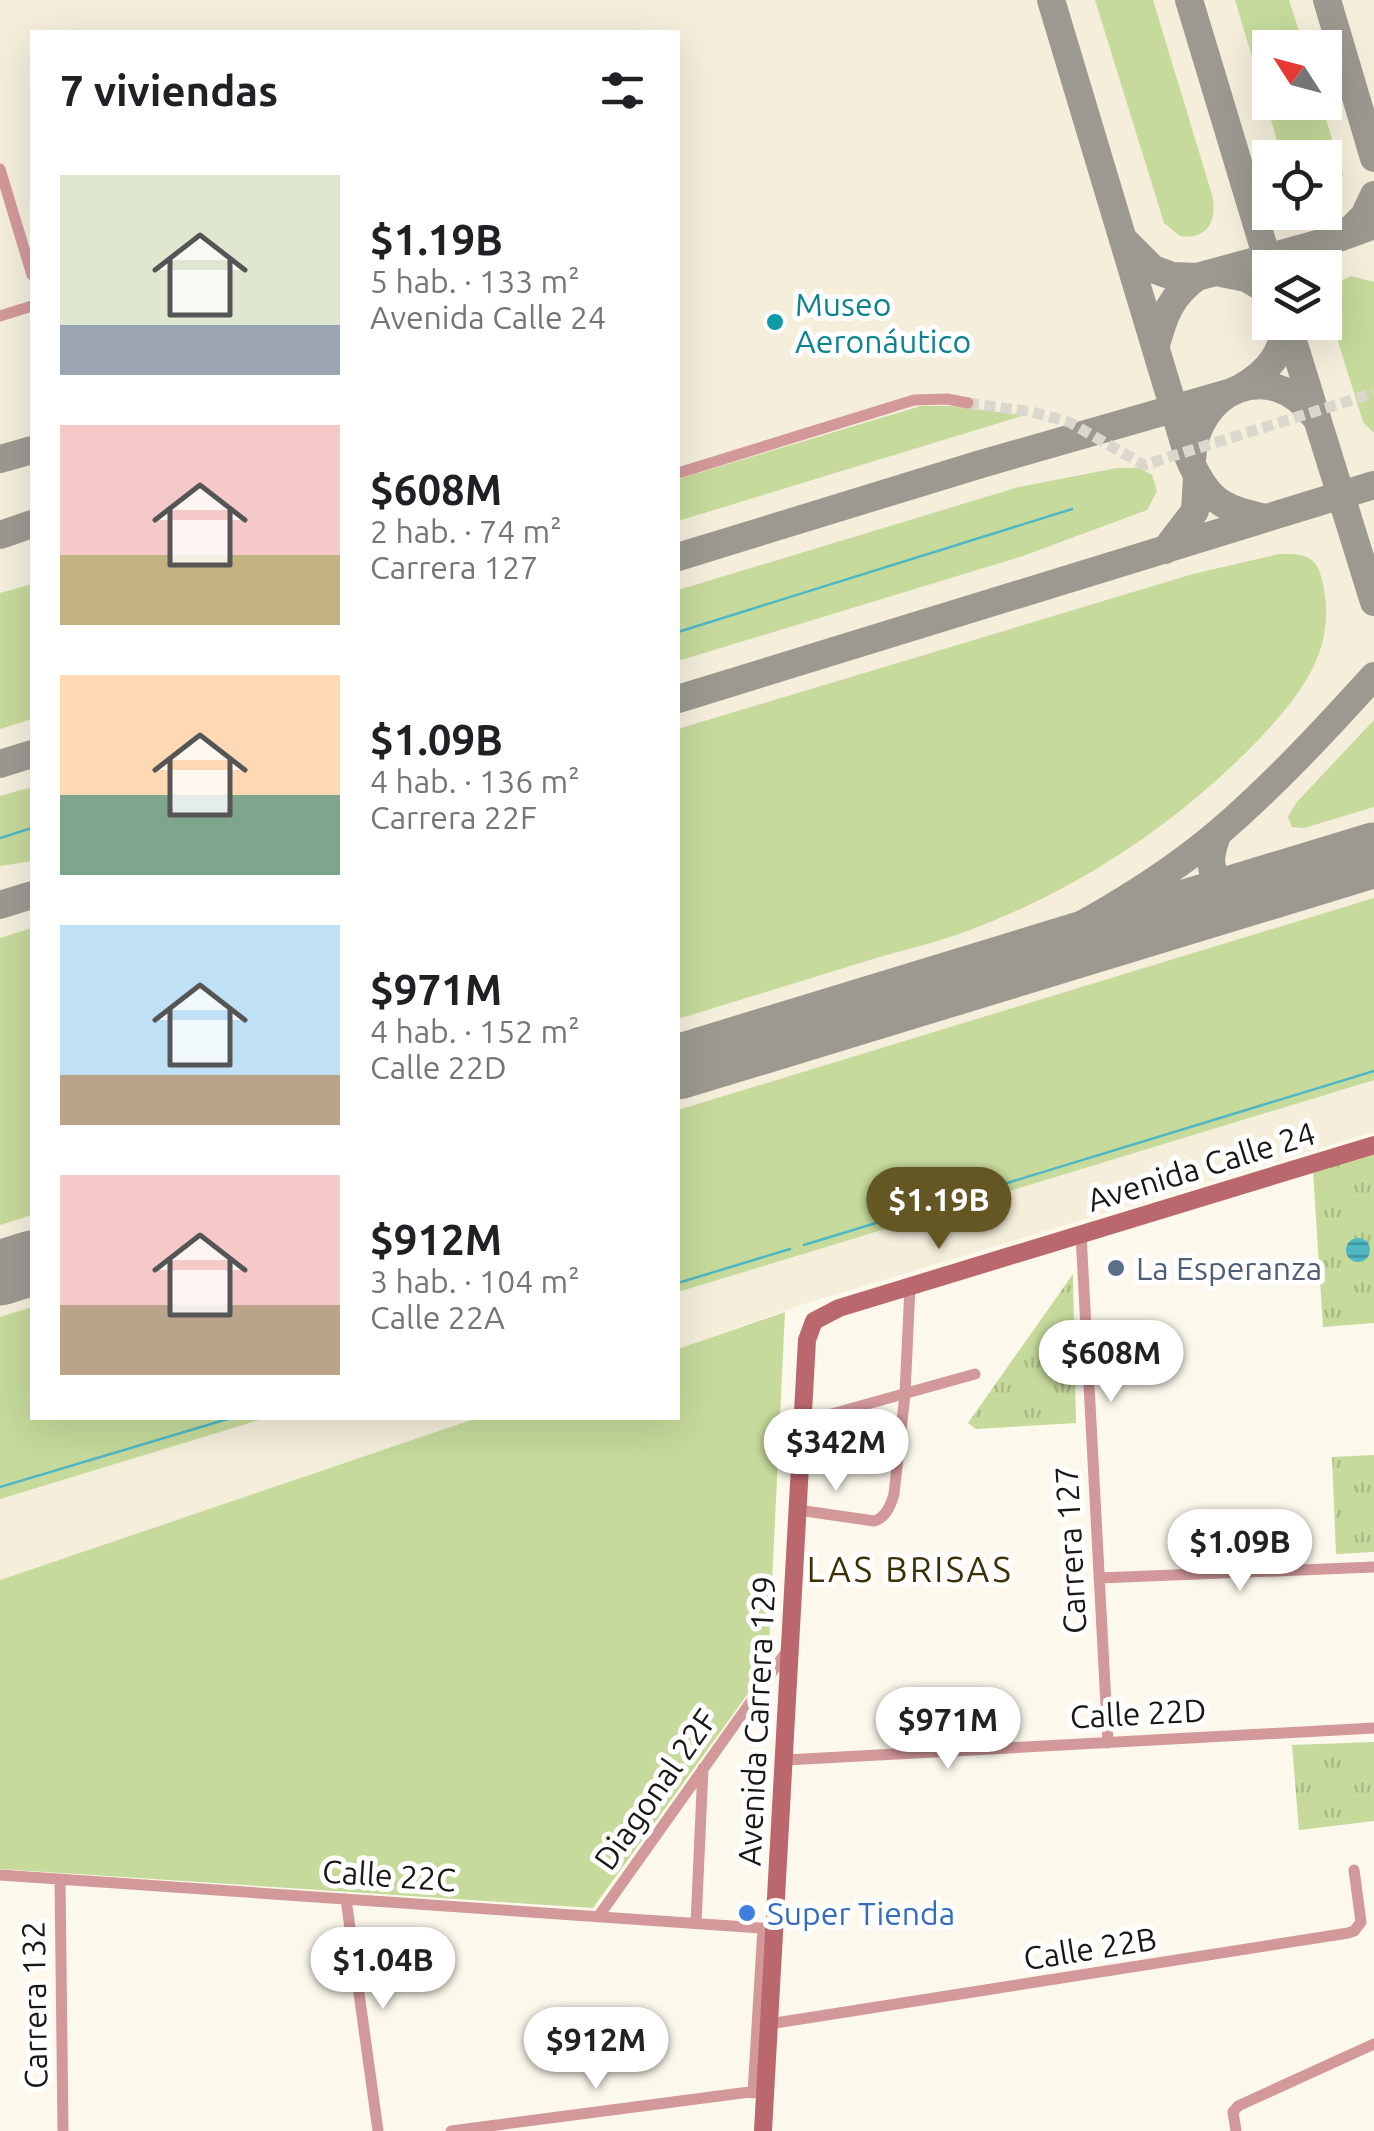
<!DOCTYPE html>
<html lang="es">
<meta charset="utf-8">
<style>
body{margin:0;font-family:Ubuntu,sans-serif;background:#f6f6f6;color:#202124;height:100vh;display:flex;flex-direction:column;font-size:38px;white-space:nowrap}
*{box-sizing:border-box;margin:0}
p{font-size:32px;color:#757577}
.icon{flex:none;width:55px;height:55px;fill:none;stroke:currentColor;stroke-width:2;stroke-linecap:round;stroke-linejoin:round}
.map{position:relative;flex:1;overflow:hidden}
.side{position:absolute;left:30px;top:30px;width:650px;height:1390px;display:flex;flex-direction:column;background:#fff;border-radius:0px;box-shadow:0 10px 40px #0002}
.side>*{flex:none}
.needle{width:65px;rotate:306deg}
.buttons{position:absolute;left:1252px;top:30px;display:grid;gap:20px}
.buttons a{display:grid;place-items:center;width:90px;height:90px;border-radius:0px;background:#fff;box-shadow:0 10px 40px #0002;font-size:50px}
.price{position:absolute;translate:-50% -85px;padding:0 22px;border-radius:35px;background:#fff;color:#222;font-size:32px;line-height:65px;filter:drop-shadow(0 2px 5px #0008)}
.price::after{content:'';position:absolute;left:50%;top:60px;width:30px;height:22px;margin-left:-15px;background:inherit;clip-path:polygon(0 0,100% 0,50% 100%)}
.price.on{background:#645724;color:#fff}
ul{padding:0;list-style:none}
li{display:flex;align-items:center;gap:30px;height:250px;padding:0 30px}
li span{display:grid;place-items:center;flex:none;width:280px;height:200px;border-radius:0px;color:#555}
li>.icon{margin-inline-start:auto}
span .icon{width:120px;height:120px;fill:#fffc;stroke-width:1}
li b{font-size:42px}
h2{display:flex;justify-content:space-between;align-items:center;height:120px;padding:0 30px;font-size:42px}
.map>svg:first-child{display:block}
</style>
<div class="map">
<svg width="1374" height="2131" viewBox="0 0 1374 2131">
<defs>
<pattern id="park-tufts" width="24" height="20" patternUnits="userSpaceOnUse" patternTransform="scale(2.5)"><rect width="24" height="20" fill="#c5da9b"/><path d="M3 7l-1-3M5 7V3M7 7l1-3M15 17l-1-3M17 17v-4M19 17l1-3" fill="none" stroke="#a9ba85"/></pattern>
<pattern id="water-rules" width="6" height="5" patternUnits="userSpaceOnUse" patternTransform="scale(2.5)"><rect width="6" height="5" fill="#50b7c4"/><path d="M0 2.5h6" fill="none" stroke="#42949e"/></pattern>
</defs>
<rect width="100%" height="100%" fill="#fcf9ec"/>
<path fill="#f4eedb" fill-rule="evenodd" d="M 0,0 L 1374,0 L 1374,1132 L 807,1303 L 678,1349 L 678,32 L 32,32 L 32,1418 L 477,1418 L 0,1580 ZM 1270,48 L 1325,48 L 1325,102 L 1270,102 ZM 1270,158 L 1325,158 L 1325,212 L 1270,212 ZM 1270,268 L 1325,268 L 1325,322 L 1270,322 Z"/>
<path fill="#c5da9b" d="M 1095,0 L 1153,0 L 1213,198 C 1216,221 1208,240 1180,236 L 1164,223 Z
M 1235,0 L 1289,0 L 1304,47 L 1270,48 L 1270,102 L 1321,103 L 1343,175 C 1338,184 1335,190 1325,194 L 1325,158 L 1282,157 Z
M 1351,276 L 1374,282 L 1374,433 L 1363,422 L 1328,309 C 1328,291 1335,282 1351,276 Z
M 921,406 L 951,406 L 1025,415 L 678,521 L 678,479 Z
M 1117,468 L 1139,468 L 1152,475 L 1157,491 L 1147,510 L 1023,556 L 678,661 L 678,590 L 1019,487 Z
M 1279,554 C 1310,553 1319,558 1324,590 C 1335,651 1301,694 1262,736 C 1182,820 1083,887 975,928 C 942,941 907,949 873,959 C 808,979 743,999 678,1019 L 678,729 L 1193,574 Z
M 32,584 L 32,719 L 0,729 L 0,593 Z
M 1374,720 L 1374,807 L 1304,828 L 1292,827 L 1288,817 L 1296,803 Z
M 32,787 L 32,861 L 0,866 L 0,796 Z
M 1374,898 L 1374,1080 L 678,1292 L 678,1110 Z
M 32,928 L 32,1215 L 0,1225 L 0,938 Z
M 32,1307 L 32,1418 L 266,1418 L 0,1499 L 0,1317 Z
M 785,1312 L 768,1666 L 593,1908 L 0,1869 L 0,1580 L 477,1418 L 678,1418 L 678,1349 Z"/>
<path fill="url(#park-tufts)" d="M 1374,1154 L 1374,1323 L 1323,1327 L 1313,1171 Z
M 1073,1274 L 1076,1423 L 976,1429 L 968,1423 Z
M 1374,1455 L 1374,1552 L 1336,1554 L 1332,1457 Z
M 1374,1742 L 1374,1821 L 1299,1830 L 1292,1745 Z"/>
<path fill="url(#water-rules)" d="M1346 1250a12 12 0 1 1 24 0a12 12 0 1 1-24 0Z"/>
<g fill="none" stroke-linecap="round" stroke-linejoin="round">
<path stroke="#50b7c4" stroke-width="2.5" d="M 678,632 L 1072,509
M 0,838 L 32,828
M 804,1245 L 1374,1071
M 678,1283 L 790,1249
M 0,1487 L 231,1418"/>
<path stroke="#9c9990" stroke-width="28" d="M 1051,0 L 1188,456 C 1207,501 1221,508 1266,518
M 1189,0 L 1270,268
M 1327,0 L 1374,158
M 1349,231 L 1364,216 L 1374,195
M 1126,242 L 1153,269 L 1172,276 L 1197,277 L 1339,238 L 1374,225
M 1221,273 L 1246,278 L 1270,292
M 1287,322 L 1374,602
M 1156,345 C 1164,315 1171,296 1197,277
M 1242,387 C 1267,373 1285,352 1284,322
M 0,459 L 32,450
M 1192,459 C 1196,389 1270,357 1314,416
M 0,535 L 32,524
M 1165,550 L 1195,511 L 1197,477
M 678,557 L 981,464 L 1232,392
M 678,699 L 1374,485
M 0,764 L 32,754
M 1218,833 C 1198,883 1225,887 1267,888
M 0,905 L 32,895
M 991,972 C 1071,932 1149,891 1218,833 C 1274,785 1325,730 1374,676"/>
<path stroke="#9c9990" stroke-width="65" d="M 678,1067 L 1374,855
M 0,1273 L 32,1263"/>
<path stroke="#dad7cc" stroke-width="11" stroke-dasharray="11 5.5" stroke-linecap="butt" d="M 968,403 L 1032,412 L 1069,422 L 1144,465 L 1374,393"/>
<path stroke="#d2989a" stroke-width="11" d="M 0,169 L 32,275
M 0,316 L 32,306
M 678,473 L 914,400 L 947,399 L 968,403
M 1081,1234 L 1108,1743
M 803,1422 L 975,1374
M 798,1510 L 874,1521 C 886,1518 891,1505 894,1494 L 905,1394 L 910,1286
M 1099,1578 L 1374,1567
M 786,1760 L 1374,1728
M 0,1875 L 774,1929
M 60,1879 L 63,2131
M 346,1899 L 378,2131
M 598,1917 L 787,1651
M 696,1923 L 703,1768
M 769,2024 L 1348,1933 L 1354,1931 L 1361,1922 L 1354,1870
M 753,2093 L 763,1928
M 451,2131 L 765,2090
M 1236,2131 L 1233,2112 L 1238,2106 L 1374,2044"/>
<path stroke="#ba676d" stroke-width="18" d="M 763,2131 L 807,1340 L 814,1321 L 839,1308 L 1374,1145"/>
</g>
<circle fill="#0f9aa8" stroke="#fff" stroke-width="4" cx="775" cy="322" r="10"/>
<circle fill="#5c6f8a" stroke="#fff" stroke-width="4" cx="1116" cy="1268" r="10"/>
<circle fill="#3f7fe0" stroke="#fff" stroke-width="4" cx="747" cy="1913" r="10"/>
<g text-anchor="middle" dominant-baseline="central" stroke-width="10" stroke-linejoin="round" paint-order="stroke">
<g font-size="32" fill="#0d838f" stroke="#fff" text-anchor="start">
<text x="795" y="304">Museo<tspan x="795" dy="37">Aeronáutico</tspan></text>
</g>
<g font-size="32" fill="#191814" stroke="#fff">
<text transform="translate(1201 1166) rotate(-17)">Avenida Calle 24</text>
<text transform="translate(1070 1550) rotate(-93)">Carrera 127</text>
<text transform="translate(1138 1713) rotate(-3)">Calle 22D</text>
<text transform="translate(756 1721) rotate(-87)">Avenida Carrera 129</text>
<text transform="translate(655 1789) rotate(-55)">Diagonal 22F</text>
<text transform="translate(389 1875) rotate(4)">Calle 22C</text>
<text transform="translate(1090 1948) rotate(-9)">Calle 22B</text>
<text transform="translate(34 2005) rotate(-91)">Carrera 132</text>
</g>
<g font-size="32" fill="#4e5e75" stroke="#fff" text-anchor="start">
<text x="1136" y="1268">La Esperanza</text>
</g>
<g font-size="32" fill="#366cbe" stroke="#fff" text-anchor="start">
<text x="767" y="1913">Super Tienda</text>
</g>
<g font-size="35" letter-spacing="2.5" fill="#3b3105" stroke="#fff">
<text x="910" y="1569">LAS BRISAS</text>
</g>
</g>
</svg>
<div class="buttons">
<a><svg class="needle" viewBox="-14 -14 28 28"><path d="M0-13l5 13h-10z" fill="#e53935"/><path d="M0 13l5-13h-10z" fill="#757577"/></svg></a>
<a><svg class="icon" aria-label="locate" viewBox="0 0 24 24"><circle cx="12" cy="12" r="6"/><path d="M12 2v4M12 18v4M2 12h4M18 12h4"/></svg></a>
<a><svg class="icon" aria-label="layers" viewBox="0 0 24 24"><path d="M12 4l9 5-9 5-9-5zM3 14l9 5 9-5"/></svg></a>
</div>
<b class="price on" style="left:939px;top:1252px">$1.19B</b>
<b class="price" style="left:1111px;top:1405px">$608M</b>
<b class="price" style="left:836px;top:1494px">$342M</b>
<b class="price" style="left:1240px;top:1594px">$1.09B</b>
<b class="price" style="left:948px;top:1772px">$971M</b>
<b class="price" style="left:383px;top:2012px">$1.04B</b>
<b class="price" style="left:596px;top:2092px">$912M</b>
<section class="side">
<h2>7 viviendas<svg class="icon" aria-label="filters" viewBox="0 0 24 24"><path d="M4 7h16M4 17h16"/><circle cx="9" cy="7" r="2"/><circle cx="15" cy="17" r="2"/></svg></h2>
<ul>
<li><span style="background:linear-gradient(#dfe7d0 75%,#9aa5b1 0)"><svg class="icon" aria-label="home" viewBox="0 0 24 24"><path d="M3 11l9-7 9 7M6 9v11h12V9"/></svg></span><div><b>$1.19B</b><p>5 hab. · 133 m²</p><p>Avenida Calle 24</p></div></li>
<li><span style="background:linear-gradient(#f6c9c9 65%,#c2b280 0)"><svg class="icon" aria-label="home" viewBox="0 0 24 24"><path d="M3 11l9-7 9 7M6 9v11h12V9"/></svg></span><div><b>$608M</b><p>2 hab. · 74 m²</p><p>Carrera 127</p></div></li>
<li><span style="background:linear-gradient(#ffd9b3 60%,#7fa58c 0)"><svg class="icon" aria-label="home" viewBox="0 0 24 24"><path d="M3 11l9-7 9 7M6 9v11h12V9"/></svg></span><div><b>$1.09B</b><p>4 hab. · 136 m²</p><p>Carrera 22F</p></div></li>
<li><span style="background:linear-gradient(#bfe0f5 75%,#b9a48a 0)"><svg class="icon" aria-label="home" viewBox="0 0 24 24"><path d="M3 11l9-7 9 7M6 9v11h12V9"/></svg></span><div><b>$971M</b><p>4 hab. · 152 m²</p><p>Calle 22D</p></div></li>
<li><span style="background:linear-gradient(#f6c9c9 65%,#b9a48a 0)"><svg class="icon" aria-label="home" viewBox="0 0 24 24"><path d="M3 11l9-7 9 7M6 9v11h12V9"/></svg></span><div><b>$912M</b><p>3 hab. · 104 m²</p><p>Calle 22A</p></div></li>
</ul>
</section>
</div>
